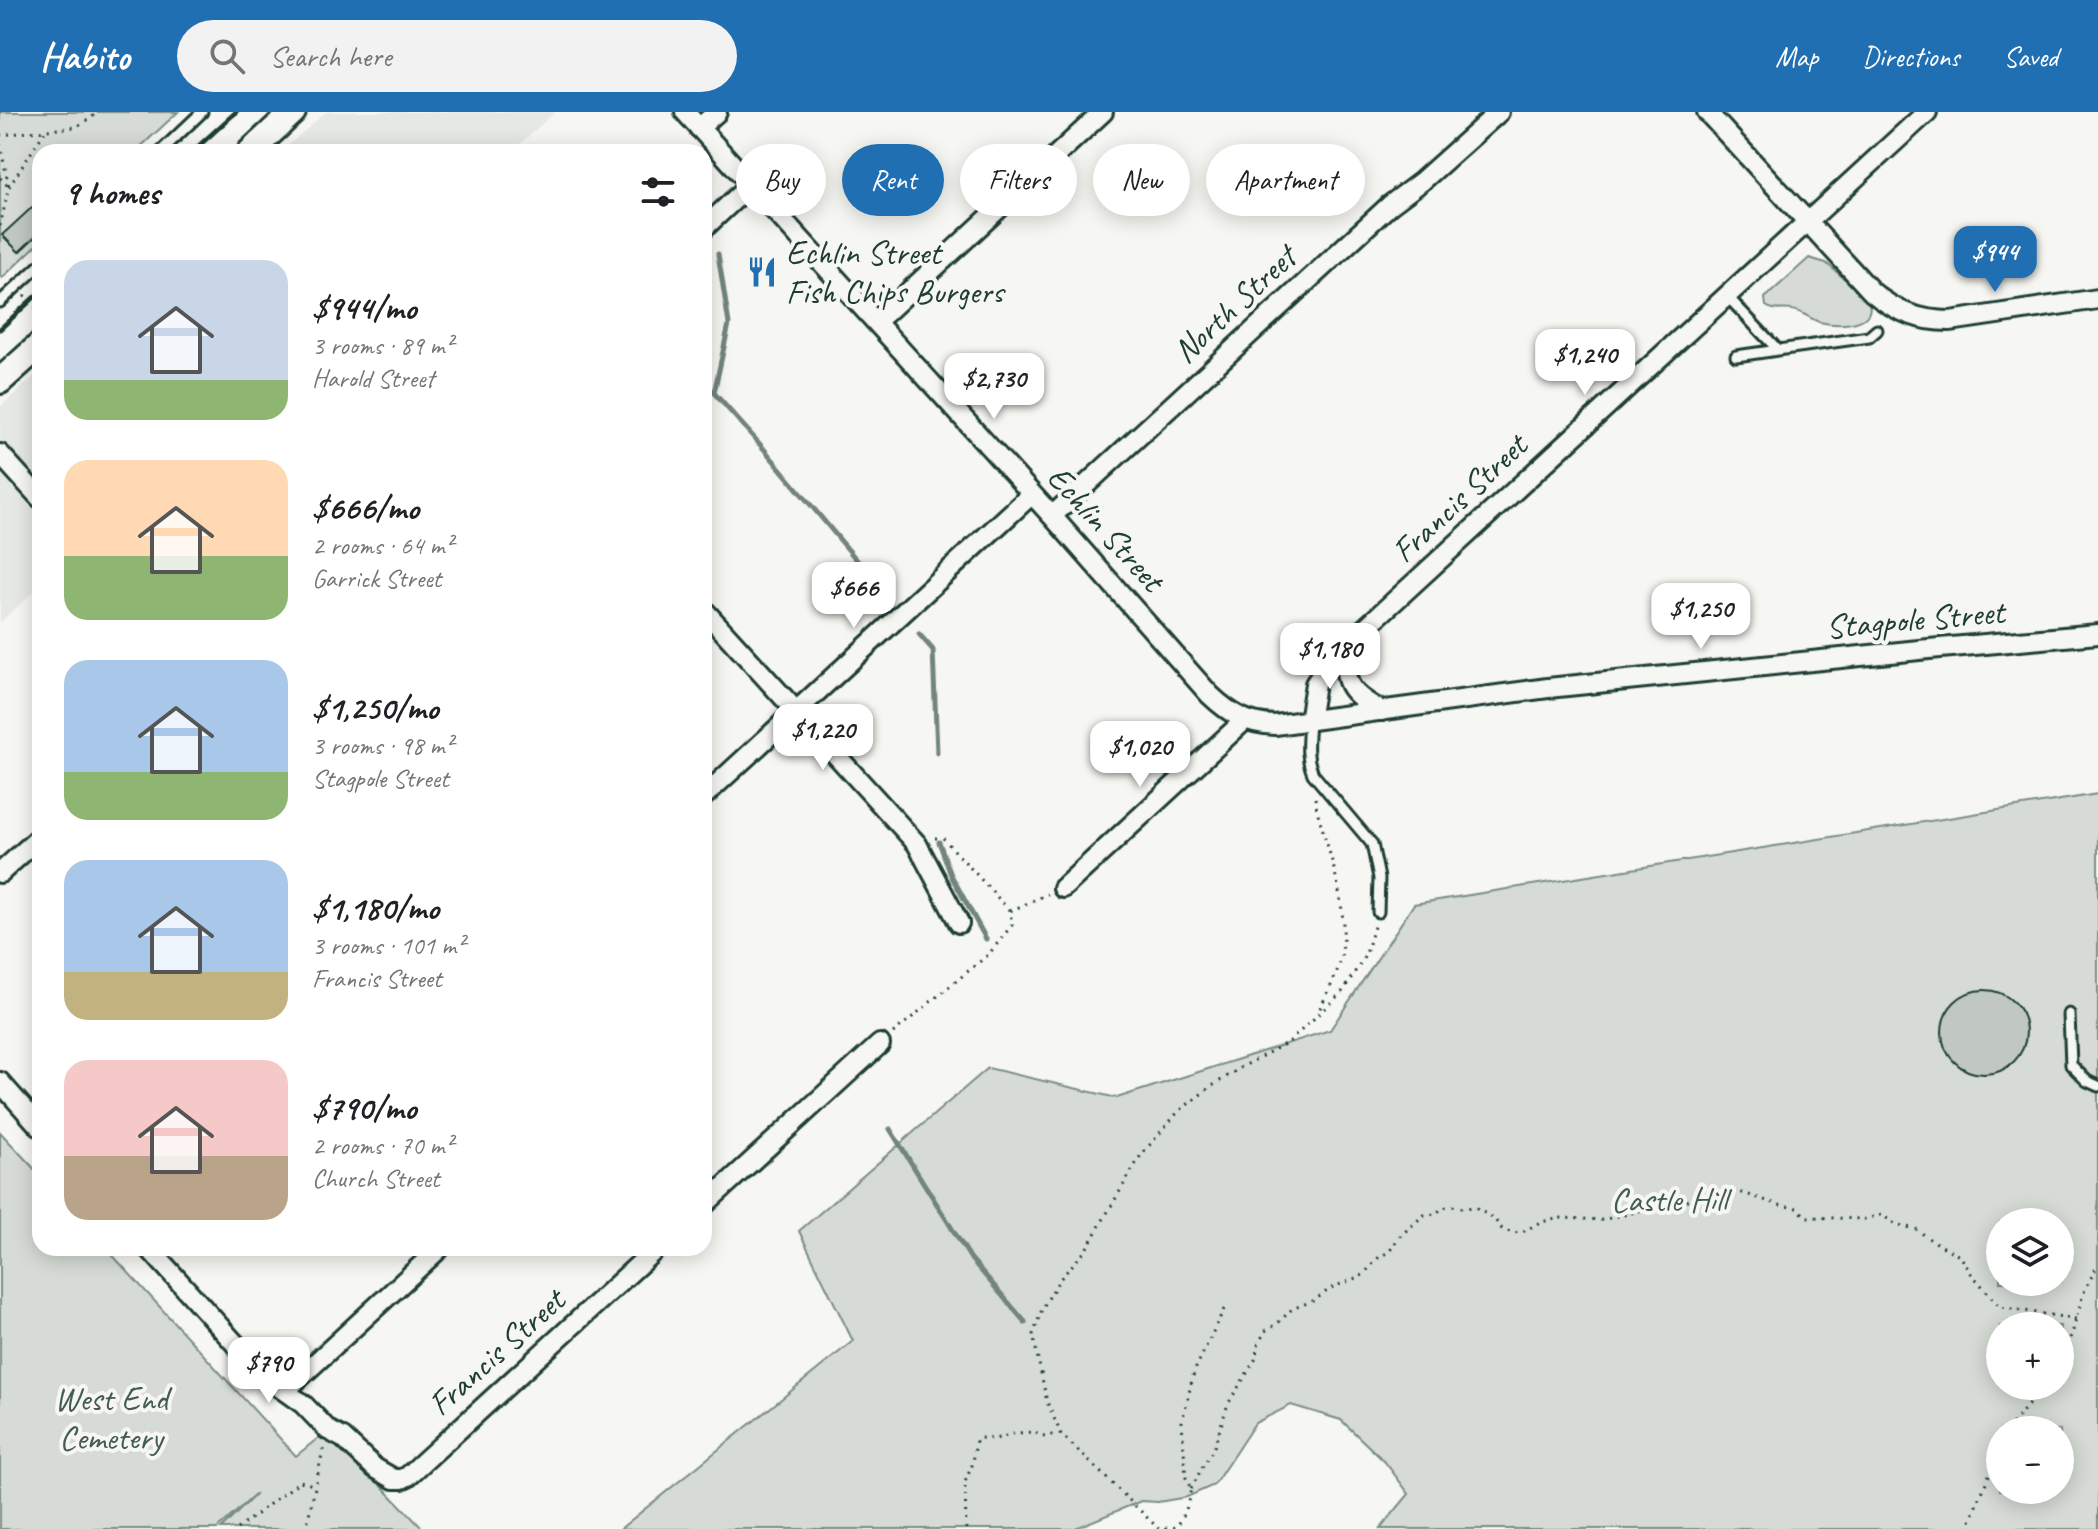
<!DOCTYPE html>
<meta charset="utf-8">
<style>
body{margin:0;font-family:Caveat,sans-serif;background:#f2f2f2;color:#202124;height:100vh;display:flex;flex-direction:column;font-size:30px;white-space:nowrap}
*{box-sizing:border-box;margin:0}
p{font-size:26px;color:#757577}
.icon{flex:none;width:44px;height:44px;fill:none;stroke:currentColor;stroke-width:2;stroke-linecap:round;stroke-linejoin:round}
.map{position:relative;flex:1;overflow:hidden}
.sheet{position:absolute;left:32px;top:32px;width:680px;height:1112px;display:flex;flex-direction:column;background:#fff;border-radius:24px;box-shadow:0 4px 20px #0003}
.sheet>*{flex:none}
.guide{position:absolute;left:736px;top:32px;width:760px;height:72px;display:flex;gap:16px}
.controls{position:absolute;left:1986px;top:1096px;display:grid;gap:16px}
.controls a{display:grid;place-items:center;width:88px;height:88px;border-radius:50%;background:#fff;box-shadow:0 4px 20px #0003;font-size:40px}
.price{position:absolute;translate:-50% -68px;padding:0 18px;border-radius:16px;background:#fff;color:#222;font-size:26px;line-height:52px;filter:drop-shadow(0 2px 4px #0008)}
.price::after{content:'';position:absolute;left:50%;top:48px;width:24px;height:18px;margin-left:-12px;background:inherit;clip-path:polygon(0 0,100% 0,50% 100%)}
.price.on{background:#1f6fb2;color:#fff}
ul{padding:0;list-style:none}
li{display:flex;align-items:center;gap:24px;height:200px;padding:0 32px}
li span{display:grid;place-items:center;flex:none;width:224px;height:160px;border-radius:24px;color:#555}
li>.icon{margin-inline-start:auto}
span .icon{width:96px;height:96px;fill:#fffc;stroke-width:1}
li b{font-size:34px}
h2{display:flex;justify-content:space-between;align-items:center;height:96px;padding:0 32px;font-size:34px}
.pill{padding:0 28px;border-radius:36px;background:#fff;box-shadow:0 4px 20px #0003;font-size:28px;line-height:72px}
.pill.on{background:#1f6fb2;color:#fff}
header{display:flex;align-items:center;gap:48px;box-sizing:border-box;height:112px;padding:0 40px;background:#1f6fb2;color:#fff}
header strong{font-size:38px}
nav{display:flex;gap:44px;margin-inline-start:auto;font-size:28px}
.search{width:560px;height:72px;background:#f2f2f2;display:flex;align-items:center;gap:20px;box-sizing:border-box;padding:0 28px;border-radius:44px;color:#757577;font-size:30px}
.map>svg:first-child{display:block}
</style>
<header>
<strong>Habito</strong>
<div class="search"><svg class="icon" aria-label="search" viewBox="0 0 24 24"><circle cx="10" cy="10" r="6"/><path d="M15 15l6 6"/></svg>Search here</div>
<nav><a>Map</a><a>Directions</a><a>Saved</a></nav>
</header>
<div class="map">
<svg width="2098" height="1417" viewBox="0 0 2098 1417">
<rect width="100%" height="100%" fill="#f6f6f2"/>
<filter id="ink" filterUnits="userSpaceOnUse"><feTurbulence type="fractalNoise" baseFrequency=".0125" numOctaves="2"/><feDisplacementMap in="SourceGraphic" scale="16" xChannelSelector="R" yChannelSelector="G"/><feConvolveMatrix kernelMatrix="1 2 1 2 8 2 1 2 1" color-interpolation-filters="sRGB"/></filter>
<g filter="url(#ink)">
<path fill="#e6e8e4" d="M 326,0 L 555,0 L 511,40 L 281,40 Z
M 40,259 L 40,474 L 0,510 L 0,295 Z"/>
<path fill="#d6dbd6" stroke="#7a8c85" stroke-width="2" fill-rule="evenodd" d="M 0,0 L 178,0 L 135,40 L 40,40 L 40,130 L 2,166 L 0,164 Z
M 1809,146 L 1826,151 L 1868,187 C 1879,215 1837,214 1819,210 C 1811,207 1804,201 1796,199 C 1785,195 1776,201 1766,194 L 1765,186 Z
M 2098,682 L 2098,1417 L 1380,1417 L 1409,1382 L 1385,1350 L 1341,1308 L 1291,1293 L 1255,1311 L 1214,1373 L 1187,1385 L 1158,1390 L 1141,1389 L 1073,1417 L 620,1417 L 853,1229 L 799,1119 L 988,956 L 1117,986 L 1330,918 L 1414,792 ZM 2000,1110 L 2060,1110 L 2060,1170 L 2000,1170 ZM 2000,1214 L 2060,1214 L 2060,1274 L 2000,1274 ZM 2000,1318 L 2060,1318 L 2060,1378 L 2000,1378 Z
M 0,1020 L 40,1063 L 40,1136 L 106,1136 L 296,1344 L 328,1318 L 423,1417 L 221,1417 L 256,1382 L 217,1417 L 0,1417 Z"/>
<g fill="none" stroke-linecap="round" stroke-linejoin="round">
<path stroke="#72847d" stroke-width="5" d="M 718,142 L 729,212 L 714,281 L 764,337 L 886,483
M 919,522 L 933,538 L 937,641
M 939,730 L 951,763 L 986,827
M 890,1017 L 971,1147 L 1025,1210"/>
</g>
<path fill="#c1c8c3" stroke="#1f3d34" stroke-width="2" d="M 40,88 L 40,120 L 19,140 L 2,123 Z
M1942 920a42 42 0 1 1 84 0a42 42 0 1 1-84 0Z"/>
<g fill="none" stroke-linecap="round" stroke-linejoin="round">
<g stroke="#1f3d34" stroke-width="15">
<path id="lane" d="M 160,40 L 202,0
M 1727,184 L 1778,238
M 0,190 L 40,153
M 1736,244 L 1869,225 L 1877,218
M 1309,609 C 1308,628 1305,644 1313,662 L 1372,732 L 1379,766 L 1378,800
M 2069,902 L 2071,953 L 2087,969 L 2098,974"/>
</g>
<g stroke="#1f3d34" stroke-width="24">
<path id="street" d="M 685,0 L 1052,404 L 1210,583 C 1230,602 1247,612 1275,613 L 1548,576 L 1929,537 L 2098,522
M 1707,0 L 1872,180 C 1896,200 1920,209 1950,209 L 2098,187
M 699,16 L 717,0
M 704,116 L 751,72
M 876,210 L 1103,0
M 0,342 L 40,386
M 1052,404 L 1390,93 L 1422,69 L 1499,0
M 704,498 L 917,732 L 959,811
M 1350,532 C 1339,568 1349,582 1382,599
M 1309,609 L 1315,572 L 1329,551 L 1351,529 L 1927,0
M 704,684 L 1032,382
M 0,761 L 40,725
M 1063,776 L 1245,608
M 0,970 L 40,1015
M 704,1093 L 880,932
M 149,1136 L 266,1266 L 303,1292 L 328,1318 L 343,1326 L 375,1356 L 394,1367 L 402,1367 L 408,1364 L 657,1136
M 285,1279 L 440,1136"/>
</g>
<g stroke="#1f3d34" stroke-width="30">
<path id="secondary" d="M 250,40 L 293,0
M 0,269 L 40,233"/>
</g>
<path stroke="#1f3d34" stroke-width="3" stroke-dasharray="2 6" stroke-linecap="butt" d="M 0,23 L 77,15 L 99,0
M 0,32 L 9,75
M 0,66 L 9,75
M 0,114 L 9,75 L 45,19
M 24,183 L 40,200
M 1315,686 L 1317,698 C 1330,744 1348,791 1342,840 C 1339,860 1328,880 1319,898
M 935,726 L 943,726 L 1010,799
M 893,921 L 989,842 L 1012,813 L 1010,799 L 1048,782
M 1224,1197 L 1194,1260 L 1182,1310 L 1186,1366 L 1191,1377 L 1186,1398 L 1177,1415 L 1159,1417 L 1061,1322 L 1047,1290 L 1033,1223 L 1042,1197 L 1059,1168 L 1085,1139 L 1141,1043 L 1178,1000 L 1209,976 L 1240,956 L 1290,929 L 1343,879 L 1366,842 L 1375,811
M 2060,1248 L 2072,1222 L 2083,1182 L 2098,1152
M 2007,1318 L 2044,1274
M 1191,1377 L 1205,1350 L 1213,1338 L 1228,1292 L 1255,1248 L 1258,1233 L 1265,1219 L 1277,1212 L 1292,1197 L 1315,1188 L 1331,1176 L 1363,1163 L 1379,1145 L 1389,1140 L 1400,1124 L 1424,1103 L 1436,1102 L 1442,1096 L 1452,1094 L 1464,1096 L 1475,1095 L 1495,1108 L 1502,1117 L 1513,1121 L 1523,1120 L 1540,1110 L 1562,1106 L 1602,1108 L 1713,1082 L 1743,1081 L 1779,1093 L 1797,1096 L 1807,1105 L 1864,1107 L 1882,1103 L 1895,1112 L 1919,1118 L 1926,1125 L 1961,1145 L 1970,1160 L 2000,1195 L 2076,1207
M 237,1417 L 300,1369 L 316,1374
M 306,1417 L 324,1333
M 966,1417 L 965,1370 L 973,1351 L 976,1328 L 980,1326 L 995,1327 L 1017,1321 L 1034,1320 L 1042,1324 L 1061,1322
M 1968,1417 L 2000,1334"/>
<use href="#lane" stroke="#f6f6f2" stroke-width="9"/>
<use href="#street" stroke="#f6f6f2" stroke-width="18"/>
<use href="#secondary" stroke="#f6f6f2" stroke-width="24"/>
<path stroke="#1f3d34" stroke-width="5" d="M 192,40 L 236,0
M 0,217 L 40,180"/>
</g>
</g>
<defs>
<g id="restaurant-bare" transform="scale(2.4)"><path d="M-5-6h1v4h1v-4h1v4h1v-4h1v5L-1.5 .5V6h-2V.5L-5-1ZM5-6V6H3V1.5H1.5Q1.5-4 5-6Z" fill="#1f6fb2" stroke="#f6f6f2" stroke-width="2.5" paint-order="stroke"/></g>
</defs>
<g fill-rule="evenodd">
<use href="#restaurant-bare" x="762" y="160"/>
</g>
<g text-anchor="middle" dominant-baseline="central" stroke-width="8" stroke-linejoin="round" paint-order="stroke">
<g font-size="34" fill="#1f3d34" stroke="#f6f6f2" text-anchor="start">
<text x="786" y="140">Echlin Street<tspan x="786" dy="39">Fish Chips Burgers</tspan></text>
</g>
<g font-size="34" fill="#1f3d34" stroke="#f6f6f2">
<text transform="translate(1234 192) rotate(-43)">North Street</text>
<text transform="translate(1459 386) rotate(-43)">Francis Street</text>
<text transform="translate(1106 416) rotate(48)">Echlin Street</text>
<text transform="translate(1915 507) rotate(-5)">Stagpole Street</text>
<text transform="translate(496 1240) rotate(-42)">Francis Street</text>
</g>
<g font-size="34" fill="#445d54" stroke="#f6f6f2">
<text x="1669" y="1087">Castle Hill</text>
<text x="111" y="1286">West End<tspan x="111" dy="39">Cemetery</tspan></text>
</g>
</g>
</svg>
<div class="controls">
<a><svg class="icon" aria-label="layers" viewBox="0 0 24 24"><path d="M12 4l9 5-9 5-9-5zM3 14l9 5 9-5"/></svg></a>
<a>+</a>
<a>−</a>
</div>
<b class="price on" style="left:1995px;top:182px">$944</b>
<b class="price" style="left:1585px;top:285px">$1,240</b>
<b class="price" style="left:994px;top:309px">$2,730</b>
<b class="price" style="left:854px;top:518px">$666</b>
<b class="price" style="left:1701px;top:539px">$1,250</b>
<b class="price" style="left:1330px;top:579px">$1,180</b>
<b class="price" style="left:823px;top:660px">$1,220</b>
<b class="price" style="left:1140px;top:677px">$1,020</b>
<b class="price" style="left:269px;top:1293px">$790</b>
<div class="guide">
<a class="pill">Buy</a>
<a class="pill on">Rent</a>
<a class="pill">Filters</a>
<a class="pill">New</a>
<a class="pill">Apartment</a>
</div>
<section class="sheet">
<h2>9 homes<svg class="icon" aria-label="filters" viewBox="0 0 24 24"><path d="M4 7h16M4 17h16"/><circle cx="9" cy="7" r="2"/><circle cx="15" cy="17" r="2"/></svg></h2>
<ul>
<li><span style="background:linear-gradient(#c9d6e8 75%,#8fb573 0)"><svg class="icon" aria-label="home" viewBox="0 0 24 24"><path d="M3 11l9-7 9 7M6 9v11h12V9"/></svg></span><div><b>$944/mo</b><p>3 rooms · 89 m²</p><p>Harold Street</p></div></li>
<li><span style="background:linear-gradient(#ffd9b3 60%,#8fb573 0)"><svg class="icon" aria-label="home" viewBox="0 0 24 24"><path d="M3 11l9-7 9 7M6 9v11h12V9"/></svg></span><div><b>$666/mo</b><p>2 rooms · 64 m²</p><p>Garrick Street</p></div></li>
<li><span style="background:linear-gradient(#a9c7e8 70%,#8fb573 0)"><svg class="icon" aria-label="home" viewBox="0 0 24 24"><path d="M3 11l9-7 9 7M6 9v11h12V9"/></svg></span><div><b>$1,250/mo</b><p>3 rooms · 98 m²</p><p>Stagpole Street</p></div></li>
<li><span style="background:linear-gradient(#a9c7e8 70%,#c2b280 0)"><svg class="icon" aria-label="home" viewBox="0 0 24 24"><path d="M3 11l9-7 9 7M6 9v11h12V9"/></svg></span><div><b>$1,180/mo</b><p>3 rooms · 101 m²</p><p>Francis Street</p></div></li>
<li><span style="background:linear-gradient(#f6c9c9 60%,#b9a48a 0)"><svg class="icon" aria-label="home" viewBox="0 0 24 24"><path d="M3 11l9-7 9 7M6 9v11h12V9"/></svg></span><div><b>$790/mo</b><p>2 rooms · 70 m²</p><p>Church Street</p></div></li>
</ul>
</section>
</div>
